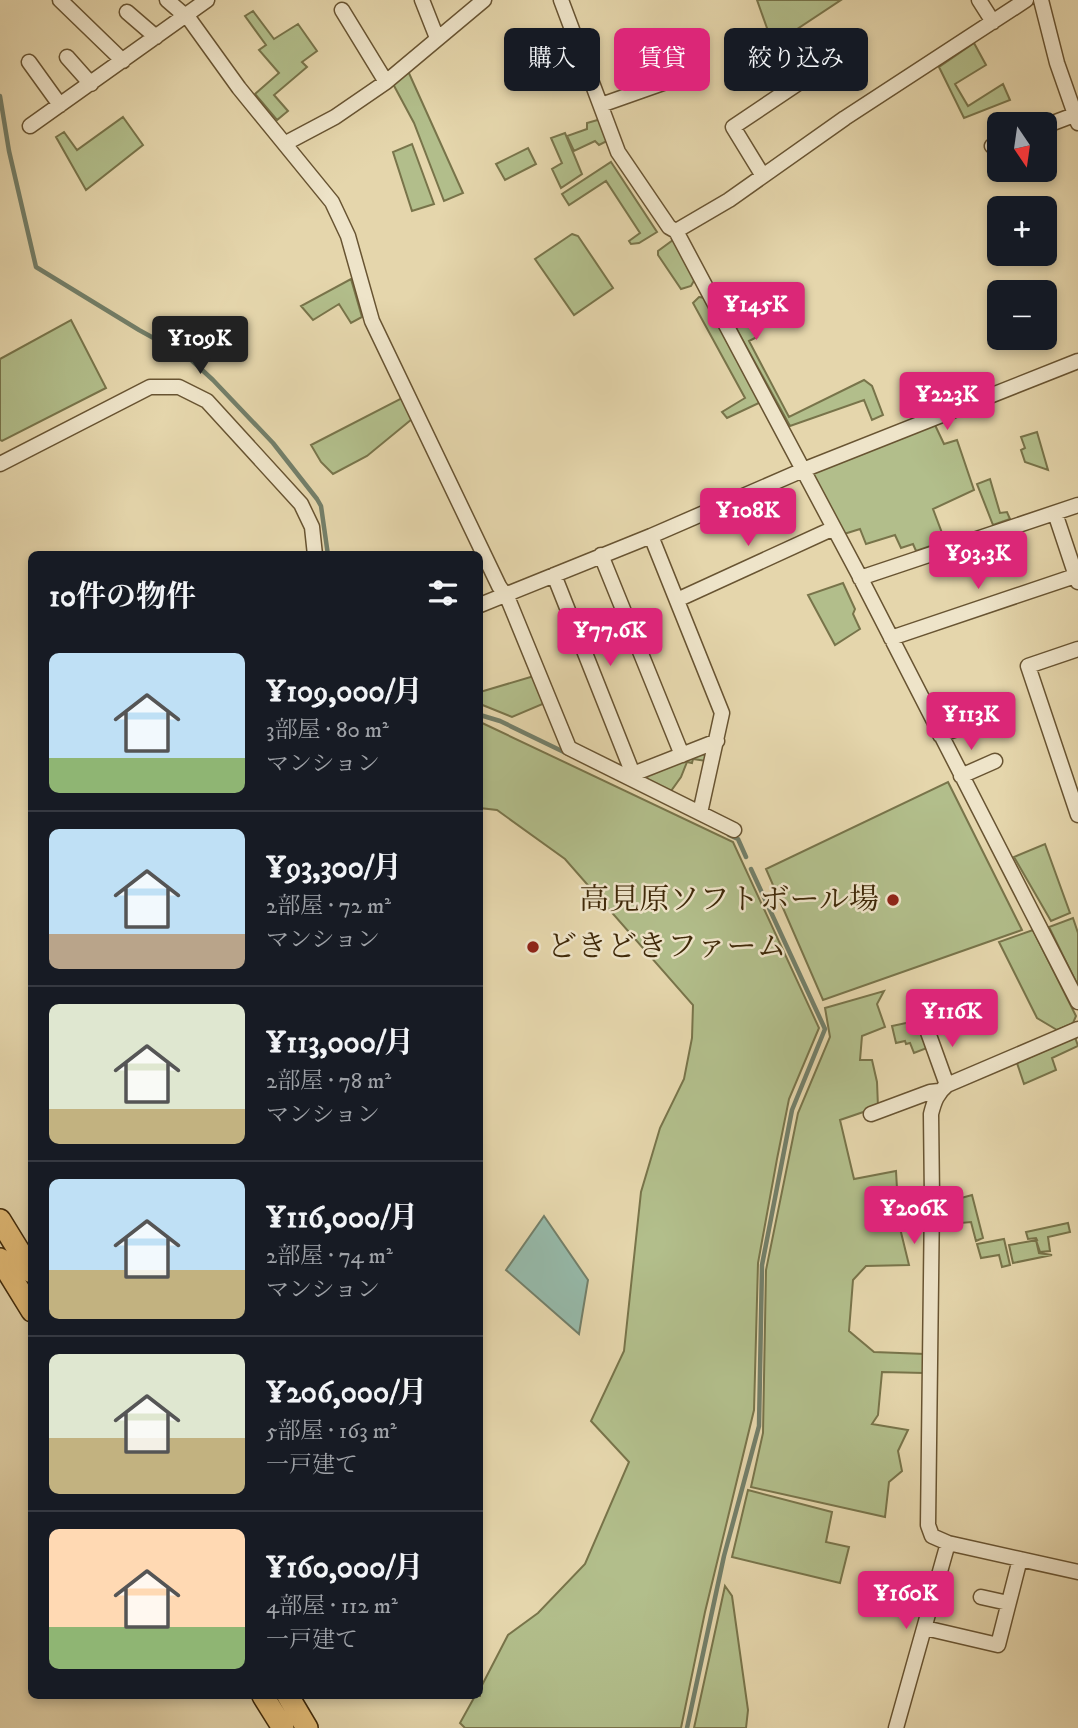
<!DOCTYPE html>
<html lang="ja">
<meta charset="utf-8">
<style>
body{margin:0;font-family:"IM FELL DW Pica","Noto Serif JP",serif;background:#20242c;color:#f1f3f6;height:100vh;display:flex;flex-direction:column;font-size:26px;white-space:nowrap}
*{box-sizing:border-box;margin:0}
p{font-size:23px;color:#9ea1a6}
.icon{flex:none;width:38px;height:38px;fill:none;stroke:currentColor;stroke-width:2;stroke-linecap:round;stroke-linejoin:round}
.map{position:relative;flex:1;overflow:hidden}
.side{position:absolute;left:28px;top:551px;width:455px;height:1148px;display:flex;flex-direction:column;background:#171b24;border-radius:10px;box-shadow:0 4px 10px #0003}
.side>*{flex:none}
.hud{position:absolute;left:504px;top:28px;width:469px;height:63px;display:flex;gap:14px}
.needle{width:46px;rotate:167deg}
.tools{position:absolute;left:987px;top:112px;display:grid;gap:14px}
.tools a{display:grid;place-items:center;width:70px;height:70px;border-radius:10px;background:#171b24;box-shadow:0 4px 10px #0003;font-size:35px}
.price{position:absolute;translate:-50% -60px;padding:0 16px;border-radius:7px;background:#db2777;color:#fff;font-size:23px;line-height:46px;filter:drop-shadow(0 2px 4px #0008)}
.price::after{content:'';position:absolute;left:50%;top:42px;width:21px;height:16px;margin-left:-10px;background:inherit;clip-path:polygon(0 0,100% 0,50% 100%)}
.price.current{background:#222;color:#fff}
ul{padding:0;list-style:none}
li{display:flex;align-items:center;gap:21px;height:175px;padding:0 21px}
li+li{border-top:2px solid #363941}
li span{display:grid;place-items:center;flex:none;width:196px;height:140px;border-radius:10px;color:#555}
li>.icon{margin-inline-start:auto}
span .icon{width:84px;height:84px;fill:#fffc;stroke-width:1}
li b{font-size:30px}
h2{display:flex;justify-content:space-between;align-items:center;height:84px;padding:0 21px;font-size:30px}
.pill{padding:0 24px;border-radius:10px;background:#171b24;box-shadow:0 4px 10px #0003;font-size:24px;line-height:63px}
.pill.current{background:#db2777;color:#fff}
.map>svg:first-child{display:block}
</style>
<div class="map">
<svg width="1078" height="1728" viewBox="0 0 1078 1728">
<rect width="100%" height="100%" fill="#e5d6ac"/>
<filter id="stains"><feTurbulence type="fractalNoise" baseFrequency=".00286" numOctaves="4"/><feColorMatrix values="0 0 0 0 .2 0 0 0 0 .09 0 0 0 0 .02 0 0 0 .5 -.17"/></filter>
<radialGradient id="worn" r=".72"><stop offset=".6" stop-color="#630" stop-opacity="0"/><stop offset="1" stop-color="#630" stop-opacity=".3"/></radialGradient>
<path fill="#b2be8b" stroke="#78744a" stroke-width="2" d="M 757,0 L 841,0 L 773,45 Z
M 253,11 L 274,39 L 298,24 L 317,51 L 302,62 L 307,67 L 274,95 L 288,111 L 277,120 L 255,94 L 279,73 L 259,50 L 266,45 L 245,16 Z
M 974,43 L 986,65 L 955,84 L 968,106 L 1003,84 L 1010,100 L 964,118 L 939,67 Z
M 408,71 L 463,193 L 444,201 L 414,123 L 392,82 Z
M 123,117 L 143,145 L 86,190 L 56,137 L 64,132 L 77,150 Z
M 601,119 L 607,141 L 599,145 L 595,141 L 574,151 L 567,136 L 587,129 L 587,123 Z
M 565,133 L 582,174 L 561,188 L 552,169 L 562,163 L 551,138 Z
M 412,144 L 434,204 L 412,211 L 393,152 Z
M 528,148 L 536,164 L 505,180 L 496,164 Z
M 611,162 L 657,232 L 639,243 L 631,244 L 629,241 L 640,233 L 606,181 L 569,205 L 562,194 Z
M 572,234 L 578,236 L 613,288 L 574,315 L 535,259 Z
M 673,240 L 695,279 L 691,286 L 681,289 L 658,255 L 658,251 Z
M 351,279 L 362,317 L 351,323 L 339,304 L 313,320 L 301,306 Z
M 699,297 L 705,298 L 761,402 L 727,418 L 722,412 L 745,398 L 693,303 Z
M 71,320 L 106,388 L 2,441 L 0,440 L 0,359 Z
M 749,322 L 757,337 L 749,341 L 789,417 L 864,380 L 872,386 L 883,415 L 872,420 L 864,400 L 790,426 L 736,328 Z
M 402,398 L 412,419 L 367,456 L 333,474 L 321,462 L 311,445 Z
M 935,425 L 944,444 L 957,440 L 974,490 L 933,509 L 945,541 L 916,551 L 913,544 L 901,548 L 895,535 L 866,544 L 860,529 L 844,534 L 811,471 Z
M 1037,432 L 1048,470 L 1025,462 L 1021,450 L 1025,448 L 1021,437 Z
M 990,479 L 1000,513 L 1007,512 L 1010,519 L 993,525 L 977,484 Z
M 843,583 L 855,609 L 853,614 L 860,629 L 835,645 L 808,595 Z
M 534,676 L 545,703 L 512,717 L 480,704 L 480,692 Z
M 480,722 L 733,842 L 819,1028 L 789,1099 L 777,1159 L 758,1263 L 754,1410 L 705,1612 L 681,1728 L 465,1728 L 460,1723 L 475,1696 L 480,1696 L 480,1689 L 508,1635 L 538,1613 L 585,1564 L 629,1462 L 591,1421 L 624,1351 L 641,1192 L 660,1128 L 684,1079 L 692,1038 L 693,1005 L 565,859 L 497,810 L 480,808 Z
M 701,752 L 708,758 L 706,761 L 693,759 L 692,763 L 687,762 L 681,777 L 671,791 L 647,779 L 648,774 Z
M 948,782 L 1022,930 L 823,1000 L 766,869 Z
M 1045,844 L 1070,913 L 1051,921 L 1014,857 Z
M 1073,918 L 1078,933 L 1078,986 L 1049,927 Z
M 1033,930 L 1076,1016 L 1073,1023 L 1057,1030 L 1037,1018 L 999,942 Z
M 884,991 L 877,1004 L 885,1027 L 862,1036 L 860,1060 L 872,1060 L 877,1082 L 878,1107 L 840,1120 L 854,1179 L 896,1171 L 899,1224 L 909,1265 L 866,1266 L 853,1280 L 849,1331 L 874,1352 L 925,1354 L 924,1373 L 882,1372 L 878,1415 L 872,1424 L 908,1430 L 898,1451 L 902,1471 L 889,1482 L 885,1517 L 751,1487 L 763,1433 L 766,1270 L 798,1113 L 830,1037 L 825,1008 Z
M 906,1023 L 916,1023 L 919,1025 L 927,1048 L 914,1053 L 910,1043 L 906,1044 L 905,1041 L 896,1043 L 892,1026 Z
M 1075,1037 L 1078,1046 L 1052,1058 L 1056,1070 L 1024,1084 L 1017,1063 Z
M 972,1195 L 983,1238 L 976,1241 L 971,1222 L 950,1224 L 948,1208 L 950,1201 Z
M 1068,1223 L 1070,1232 L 1048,1237 L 1050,1251 L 1040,1252 L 1036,1240 L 1039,1253 L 1052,1255 L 1013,1263 L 1009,1245 L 1037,1240 L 1036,1238 L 1028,1239 L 1026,1232 Z
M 1004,1239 L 1010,1265 L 1002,1267 L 999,1255 L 981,1258 L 977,1244 Z
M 748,1490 L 832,1512 L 826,1542 L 849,1547 L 840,1583 L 732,1557 Z
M 725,1586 L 732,1596 L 748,1710 L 746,1728 L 694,1728 Z"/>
<path fill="#96b9a9" stroke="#737f69" stroke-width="2" d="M 544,1216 L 588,1280 L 579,1334 L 506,1270 Z"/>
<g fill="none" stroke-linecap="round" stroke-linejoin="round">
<path stroke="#737f69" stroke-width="4.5" d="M 0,96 L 9,151 L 36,267 L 139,330 L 188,357 L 213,380 L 273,443 L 317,499 L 321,506 L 328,555
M 480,715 L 500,721 L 568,754
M 729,835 L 738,839 L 746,857
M 687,1728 L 724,1556 L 759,1426 L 762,1265 L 792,1110 L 825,1029 L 751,869"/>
<g stroke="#685432" stroke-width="17">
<path id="minor" d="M 60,0 L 123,61
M 167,0 L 190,20 L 239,88 L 332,202 L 348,236 L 372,321 L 499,586 L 508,599 L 569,748 L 734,830
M 422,0 L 437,38
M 561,0 L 618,152 L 669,227 L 676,231 L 859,575 L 1078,1002
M 979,0 L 993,22
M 1041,0 L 1057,63 L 1078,123
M 342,10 L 386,82
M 127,12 L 156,37
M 67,57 L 91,84
M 29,62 L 60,105
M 601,105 L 669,81
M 30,126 L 207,0
M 1045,126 L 1074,115
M 286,143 L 335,117 L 386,82 L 484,0
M 992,146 L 999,143
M 763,176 L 733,127 L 815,72
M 676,231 L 729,200 L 845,118 L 1026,0
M 0,464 L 150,387 L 179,387 L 207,401 L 301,504 L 312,527 L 315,555
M 1055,513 L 1078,582
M 651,536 L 722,713 L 700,813
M 601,555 L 682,755
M 554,575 L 633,774
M 860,578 L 1078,505
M 677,600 L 834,528
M 480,605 L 651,536 L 803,470 L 1078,361
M 891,638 L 1078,575
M 1078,649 L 1028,666 L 1078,815
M 940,735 L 977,722
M 961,776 L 995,761
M 630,778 L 633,774 L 717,741
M 925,1024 L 947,1085
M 1078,1029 L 947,1085 C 937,1093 934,1102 931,1114 L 932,1199 L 928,1525 L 932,1536 L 948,1543 L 1078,1572
M 871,1114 L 930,1092 L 939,1091
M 981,1597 L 1008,1603
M 925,1628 L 998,1645 L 1020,1559
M 896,1728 L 948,1543"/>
</g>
<g stroke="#3f2909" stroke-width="24">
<path id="highway" d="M 0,1220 L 32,1272
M 0,1259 L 32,1311
M 263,1696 L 283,1728
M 288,1696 L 307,1728"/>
</g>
<use href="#minor" stroke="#eee4c9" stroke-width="14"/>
<use href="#highway" stroke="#e2bb76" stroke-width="21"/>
</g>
<g fill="#8f2418" stroke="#eee4c9" stroke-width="2.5">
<circle cx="893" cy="900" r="7"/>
<circle cx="533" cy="947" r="7"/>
</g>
<g text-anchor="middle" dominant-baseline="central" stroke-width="5" stroke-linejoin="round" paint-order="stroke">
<g font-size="30" fill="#3f2909" stroke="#eee4c9" text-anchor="end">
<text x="879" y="900">高見原ソフトボール場</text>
<text x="547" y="947" text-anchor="start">どきどきファーム</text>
</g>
</g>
<rect width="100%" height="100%" filter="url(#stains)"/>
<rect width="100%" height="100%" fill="url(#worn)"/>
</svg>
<div class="tools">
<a><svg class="needle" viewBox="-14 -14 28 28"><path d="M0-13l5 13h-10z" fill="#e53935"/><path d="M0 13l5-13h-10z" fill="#9ea1a6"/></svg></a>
<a>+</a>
<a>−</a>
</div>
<b class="price" style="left:756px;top:342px">¥145K</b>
<b class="price current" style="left:200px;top:376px">¥109K</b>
<b class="price" style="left:947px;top:432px">¥223K</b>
<b class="price" style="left:748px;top:548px">¥108K</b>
<b class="price" style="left:978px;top:591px">¥93.3K</b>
<b class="price" style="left:610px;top:668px">¥77.6K</b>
<b class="price" style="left:971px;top:752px">¥113K</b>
<b class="price" style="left:952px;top:1049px">¥116K</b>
<b class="price" style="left:914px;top:1246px">¥206K</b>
<b class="price" style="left:906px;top:1631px">¥160K</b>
<div class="hud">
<a class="pill">購入</a>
<a class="pill current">賃貸</a>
<a class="pill">絞り込み</a>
</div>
<section class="side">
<h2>10件の物件<svg class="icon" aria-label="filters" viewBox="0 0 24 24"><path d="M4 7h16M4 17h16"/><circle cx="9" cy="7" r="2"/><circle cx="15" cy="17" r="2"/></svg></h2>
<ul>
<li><span style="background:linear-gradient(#bfe0f5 75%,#8fb573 0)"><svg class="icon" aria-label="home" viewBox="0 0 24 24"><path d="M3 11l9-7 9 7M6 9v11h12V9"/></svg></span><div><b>¥109,000/月</b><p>3部屋 · 80 m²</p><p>マンション</p></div></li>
<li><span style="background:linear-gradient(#bfe0f5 75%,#b9a48a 0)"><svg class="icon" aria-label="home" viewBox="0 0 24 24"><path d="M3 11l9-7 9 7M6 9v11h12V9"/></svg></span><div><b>¥93,300/月</b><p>2部屋 · 72 m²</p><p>マンション</p></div></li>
<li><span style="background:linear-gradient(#dfe7d0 75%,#c2b280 0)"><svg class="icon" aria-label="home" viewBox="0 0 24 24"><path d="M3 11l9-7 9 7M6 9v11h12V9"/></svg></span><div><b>¥113,000/月</b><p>2部屋 · 78 m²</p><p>マンション</p></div></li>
<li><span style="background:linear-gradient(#bfe0f5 65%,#c2b280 0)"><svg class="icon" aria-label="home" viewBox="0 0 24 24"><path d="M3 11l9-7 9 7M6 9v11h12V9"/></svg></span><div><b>¥116,000/月</b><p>2部屋 · 74 m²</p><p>マンション</p></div></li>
<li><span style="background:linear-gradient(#dfe7d0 60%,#c2b280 0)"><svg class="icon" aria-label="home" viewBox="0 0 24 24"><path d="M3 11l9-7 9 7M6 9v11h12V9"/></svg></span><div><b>¥206,000/月</b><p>5部屋 · 163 m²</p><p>一戸建て</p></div></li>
<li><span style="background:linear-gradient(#ffd9b3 70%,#8fb573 0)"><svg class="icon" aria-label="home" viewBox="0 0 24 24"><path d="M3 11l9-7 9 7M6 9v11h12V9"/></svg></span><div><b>¥160,000/月</b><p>4部屋 · 112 m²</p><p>一戸建て</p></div></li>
</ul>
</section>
</div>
